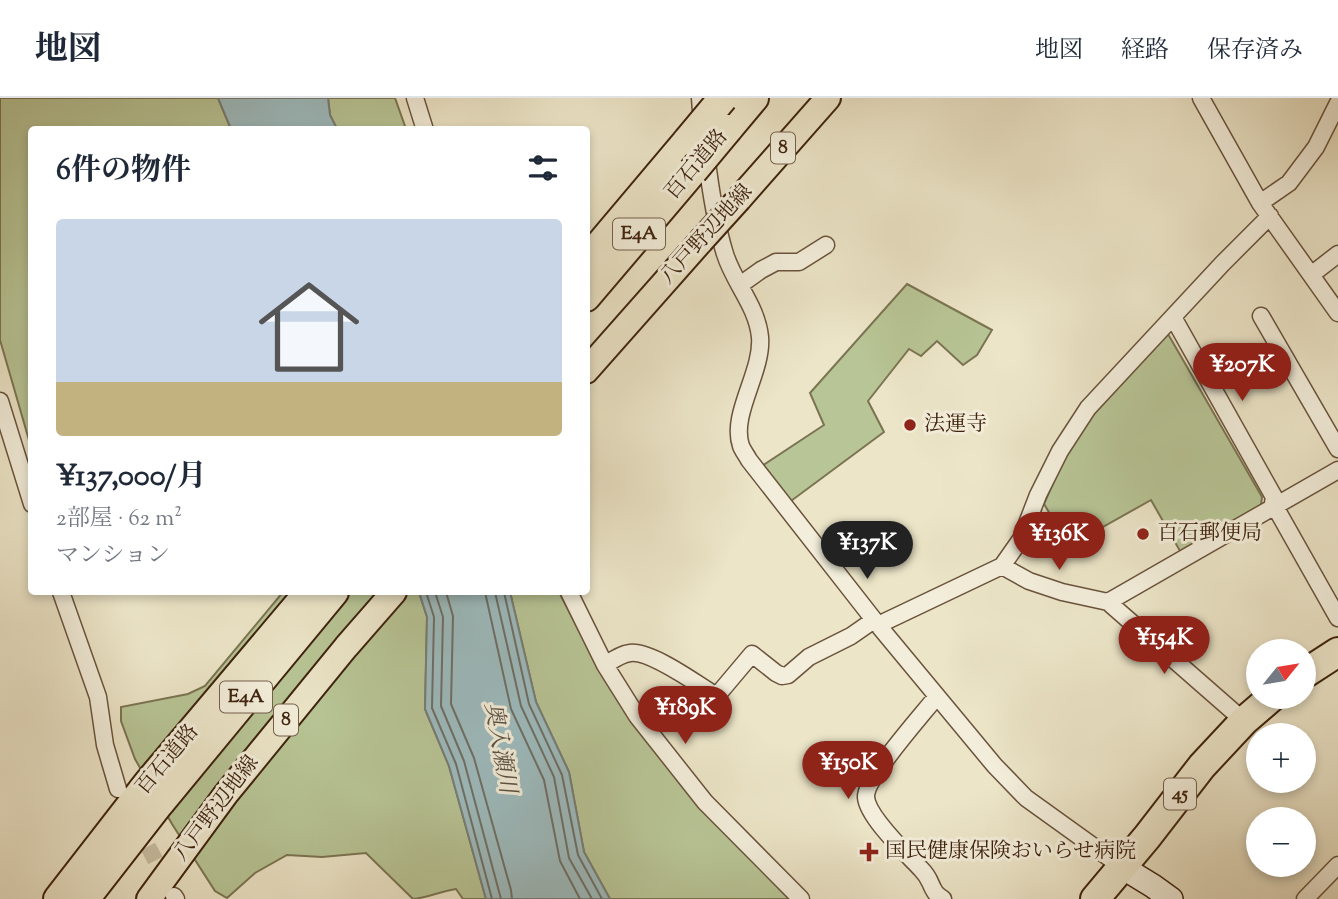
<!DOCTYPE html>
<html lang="ja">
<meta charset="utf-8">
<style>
body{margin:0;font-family:"Sorts Mill Goudy","Noto Serif JP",serif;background:#f2f2f3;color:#1f2937;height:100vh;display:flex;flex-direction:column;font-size:26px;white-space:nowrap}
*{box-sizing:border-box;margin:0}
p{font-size:23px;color:#747a83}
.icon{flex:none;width:38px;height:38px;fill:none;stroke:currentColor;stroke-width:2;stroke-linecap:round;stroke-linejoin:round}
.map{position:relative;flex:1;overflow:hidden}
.details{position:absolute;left:28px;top:28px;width:562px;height:469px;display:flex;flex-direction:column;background:#fff;border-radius:7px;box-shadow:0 4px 10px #0003}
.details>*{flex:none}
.needle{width:46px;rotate:60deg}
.controls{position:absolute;left:1246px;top:541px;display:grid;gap:14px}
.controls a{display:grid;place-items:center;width:70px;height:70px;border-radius:50%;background:#fff;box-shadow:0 4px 10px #0003;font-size:35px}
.price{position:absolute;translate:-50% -60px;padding:0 16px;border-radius:24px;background:#8f2418;color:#fff;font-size:23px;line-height:46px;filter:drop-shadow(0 2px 4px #0008)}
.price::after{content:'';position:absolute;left:50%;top:42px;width:21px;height:16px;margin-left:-10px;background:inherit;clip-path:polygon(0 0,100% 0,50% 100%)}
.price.selected{background:#222;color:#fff}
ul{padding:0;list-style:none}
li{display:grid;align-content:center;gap:14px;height:371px;padding:0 28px}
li+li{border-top:2px solid #e0e1e3}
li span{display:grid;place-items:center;height:217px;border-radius:7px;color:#555}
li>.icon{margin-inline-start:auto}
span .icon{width:126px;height:126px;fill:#fffc;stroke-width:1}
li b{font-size:30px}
h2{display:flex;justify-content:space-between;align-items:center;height:84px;padding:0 28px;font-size:30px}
header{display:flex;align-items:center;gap:42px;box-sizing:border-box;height:98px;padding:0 35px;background:#fff;border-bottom:2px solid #e0e1e3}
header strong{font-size:33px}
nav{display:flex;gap:38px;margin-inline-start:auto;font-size:24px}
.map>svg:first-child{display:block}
</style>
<header>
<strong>地図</strong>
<nav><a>地図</a><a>経路</a><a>保存済み</a></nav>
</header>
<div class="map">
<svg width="1338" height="801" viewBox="0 0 1338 801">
<rect width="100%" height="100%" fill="#ece5c8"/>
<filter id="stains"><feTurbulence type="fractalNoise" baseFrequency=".00286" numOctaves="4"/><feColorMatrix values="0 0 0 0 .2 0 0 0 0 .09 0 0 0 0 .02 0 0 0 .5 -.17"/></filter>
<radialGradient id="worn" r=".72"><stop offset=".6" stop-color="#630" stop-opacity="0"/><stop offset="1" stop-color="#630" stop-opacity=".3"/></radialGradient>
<path fill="#b8c596" stroke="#7b7452" stroke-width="2" d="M 0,0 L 218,0 L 231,31 L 32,32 L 31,349 L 0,242 Z
M 328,0 L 395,0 L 406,31 L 337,31 L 330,17 Z
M 907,186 L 992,232 L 977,257 L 963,267 L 937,243 L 921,258 L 909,251 L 868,303 L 884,334 L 791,403 L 762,368 L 824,327 L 810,295 Z
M 1168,236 L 1262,399 L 1261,407 L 1180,453 L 1151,402 L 1069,448 L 1044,406 L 1064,360 L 1093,317 Z
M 283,494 L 419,494 L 427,519 L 425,611 L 449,668 L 486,801 L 463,801 L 456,791 C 441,793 427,800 413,801 L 366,755 L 322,759 L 287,757 L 255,775 L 227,800 L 215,793 L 172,726 L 135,661 L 121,623 L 121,609 L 188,596 L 205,588 Z
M 510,494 L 559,494 L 594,562 L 682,687 L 739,750 L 793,801 L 610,801 L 584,754 L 569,674 L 536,604 Z"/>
<path fill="#9dbcc0" stroke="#777e78" stroke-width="2" d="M 218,0 L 328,0 L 330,17 L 337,31 L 231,31 Z
M 419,494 L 510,494 L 536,604 L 569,674 L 584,754 L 610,801 L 486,801 L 449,668 L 425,611 L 427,519 Z"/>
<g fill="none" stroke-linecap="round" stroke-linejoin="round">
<path stroke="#6e6f66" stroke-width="2" d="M 426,494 L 434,519 L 432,610 L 456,666 L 492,801
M 435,494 L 443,519 L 441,608 L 464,663 L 501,801
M 446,494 L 453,518 L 451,606 L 474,660 L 511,792 L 512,801
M 485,494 L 511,611 L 544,682 L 560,763 L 580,801
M 495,494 L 521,608 L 554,679 L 569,760 L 592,801
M 504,494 L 529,606 L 562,677 L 578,757 L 602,801"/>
<path stroke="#c9bea3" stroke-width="16" stroke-dasharray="16 8" stroke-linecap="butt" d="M 137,727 L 167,785"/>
<g stroke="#6a533c" stroke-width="19">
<path id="street" d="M 415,0 L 425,32
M 700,0 L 702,27
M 1201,0 L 1260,105 L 1338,215
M 706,56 C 710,89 715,124 725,156 C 734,185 757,208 760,239 C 763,274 730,316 741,348 C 743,353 747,358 749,362 L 878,527 L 995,668 L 1026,700 L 1122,769
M 1260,105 L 1289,85 L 1316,49 L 1338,5
M 1311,177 L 1338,156
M 740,187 L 761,172 L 776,164 L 799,164 L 826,147
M 1261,218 L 1338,351
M 1173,219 L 1274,399 L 1273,405 L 1338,520
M 0,303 L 32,406
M 1002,468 L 1029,483 L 1062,494 L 1108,504 L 1244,623
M 61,494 L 98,599 L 105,647 L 118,691
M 569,494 L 605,567 L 637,618 L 705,704 L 801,801
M 1108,504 L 1338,372
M 878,527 L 1002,468 L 1021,441 L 1038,397 L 1060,353 L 1088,310 L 1223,165 L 1270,118
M 605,567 C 613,562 621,556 630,555 C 649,552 693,583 710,594 L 716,596 L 720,594 L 752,556 L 776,575 L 782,578 L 788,577 L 809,559 L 851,538 L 874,522
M 937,598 C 923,616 865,680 866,699 C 867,719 908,757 921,771 C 931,781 929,785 935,794 C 937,797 940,799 943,801
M 174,798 L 176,801
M 1305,801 L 1338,767"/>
</g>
<g stroke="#3e220d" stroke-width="26">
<path id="secondary" d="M 1122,769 L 1153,788 L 1171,801"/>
</g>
<g stroke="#3e220d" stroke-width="28">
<path id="primary" d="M 739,101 L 828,0
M 586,273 L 701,143
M 149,801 L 226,696 L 346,549 L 394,494"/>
</g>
<g stroke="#3e220d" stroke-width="32">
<path id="highway" d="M 728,31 L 754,0
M 586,163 L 688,42
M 586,199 L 693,73
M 1304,576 L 1338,554
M 58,801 L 148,685 L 309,494
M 85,801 L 159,706 L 334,494
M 1095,801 L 1147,739 L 1202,668 L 1244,623 L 1273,598"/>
</g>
<use href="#street" stroke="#f3eedb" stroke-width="16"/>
<use href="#secondary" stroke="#f3eedb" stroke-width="23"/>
<use href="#primary" stroke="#ece5c8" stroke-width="24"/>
<use href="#highway" stroke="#ece5c8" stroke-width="28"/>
<g stroke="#3e220d" stroke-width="28" stroke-linecap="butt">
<path id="primary-bridge" d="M 701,143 L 739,101"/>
</g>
<g stroke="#3e220d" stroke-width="32" stroke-linecap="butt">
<path id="highway-bridge" d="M 688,42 L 723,0
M 693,73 L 728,31"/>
</g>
<use href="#primary-bridge" stroke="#ece5c8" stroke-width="24"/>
<use href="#highway-bridge" stroke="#ece5c8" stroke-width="28"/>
</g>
<g fill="#8f2418" stroke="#f3eedb" stroke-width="2.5">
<circle cx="910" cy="327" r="7"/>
<circle cx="1143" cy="436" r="7"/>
<path d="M865.5 743.5h7v7h7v7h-7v7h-7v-7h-7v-7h7z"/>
</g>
<g text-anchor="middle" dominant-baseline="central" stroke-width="6" stroke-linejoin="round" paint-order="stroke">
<g fill="#f3eedb" stroke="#745f4b" stroke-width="2">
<rect x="771" y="34.5" width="24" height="31" rx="5"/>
<rect x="613" y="120.5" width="52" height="31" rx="5"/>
<rect x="220" y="583.5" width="52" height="31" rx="5"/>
<rect x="274" y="606.5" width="24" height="31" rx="5"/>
<rect x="1164" y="680.5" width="32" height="31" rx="5"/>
</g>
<g font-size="19" font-weight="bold" fill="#3e220d">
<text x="783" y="50">8</text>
<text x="639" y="136">E4A</text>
<text x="246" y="599">E4A</text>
<text x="286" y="622">8</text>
<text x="1180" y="696">45</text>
</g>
<g font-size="21" fill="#3e220d" stroke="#f3eedb">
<text transform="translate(697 67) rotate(-50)">百石道路</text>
<text transform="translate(707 137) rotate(-48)">八戸野辺地線</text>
<text transform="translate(168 662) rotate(-50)">百石道路</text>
<text transform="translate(217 711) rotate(-53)">八戸野辺地線</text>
</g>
<g font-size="21" fill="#3e220d" stroke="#f3eedb" text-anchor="start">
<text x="924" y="327">法運寺</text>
<text x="1157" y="436">百石郵便局</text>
<text x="885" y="754">国民健康保険おいらせ病院</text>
</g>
<g font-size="23" font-style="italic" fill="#5a5043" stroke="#f3eedb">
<text transform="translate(499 650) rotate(80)">奥入瀬川</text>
</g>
</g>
<rect width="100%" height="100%" filter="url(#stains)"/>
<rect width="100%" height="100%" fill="url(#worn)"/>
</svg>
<div class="controls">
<a><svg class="needle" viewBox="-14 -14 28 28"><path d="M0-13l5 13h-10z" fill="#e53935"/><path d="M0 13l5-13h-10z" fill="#747a83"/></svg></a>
<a>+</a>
<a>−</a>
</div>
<b class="price" style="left:1242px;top:305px">¥207K</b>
<b class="price" style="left:1059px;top:474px">¥136K</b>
<b class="price selected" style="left:867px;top:483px">¥137K</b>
<b class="price" style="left:1164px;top:578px">¥154K</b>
<b class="price" style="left:685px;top:648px">¥189K</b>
<b class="price" style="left:848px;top:703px">¥150K</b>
<section class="details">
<h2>6件の物件<svg class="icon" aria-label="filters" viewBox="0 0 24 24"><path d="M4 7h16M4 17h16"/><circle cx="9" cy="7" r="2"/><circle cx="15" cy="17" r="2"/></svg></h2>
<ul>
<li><span style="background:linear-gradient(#c9d6e8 75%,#c2b280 0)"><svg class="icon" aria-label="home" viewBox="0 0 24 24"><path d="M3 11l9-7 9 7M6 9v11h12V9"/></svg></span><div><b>¥137,000/月</b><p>2部屋 · 62 m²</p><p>マンション</p></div></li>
</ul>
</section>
</div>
